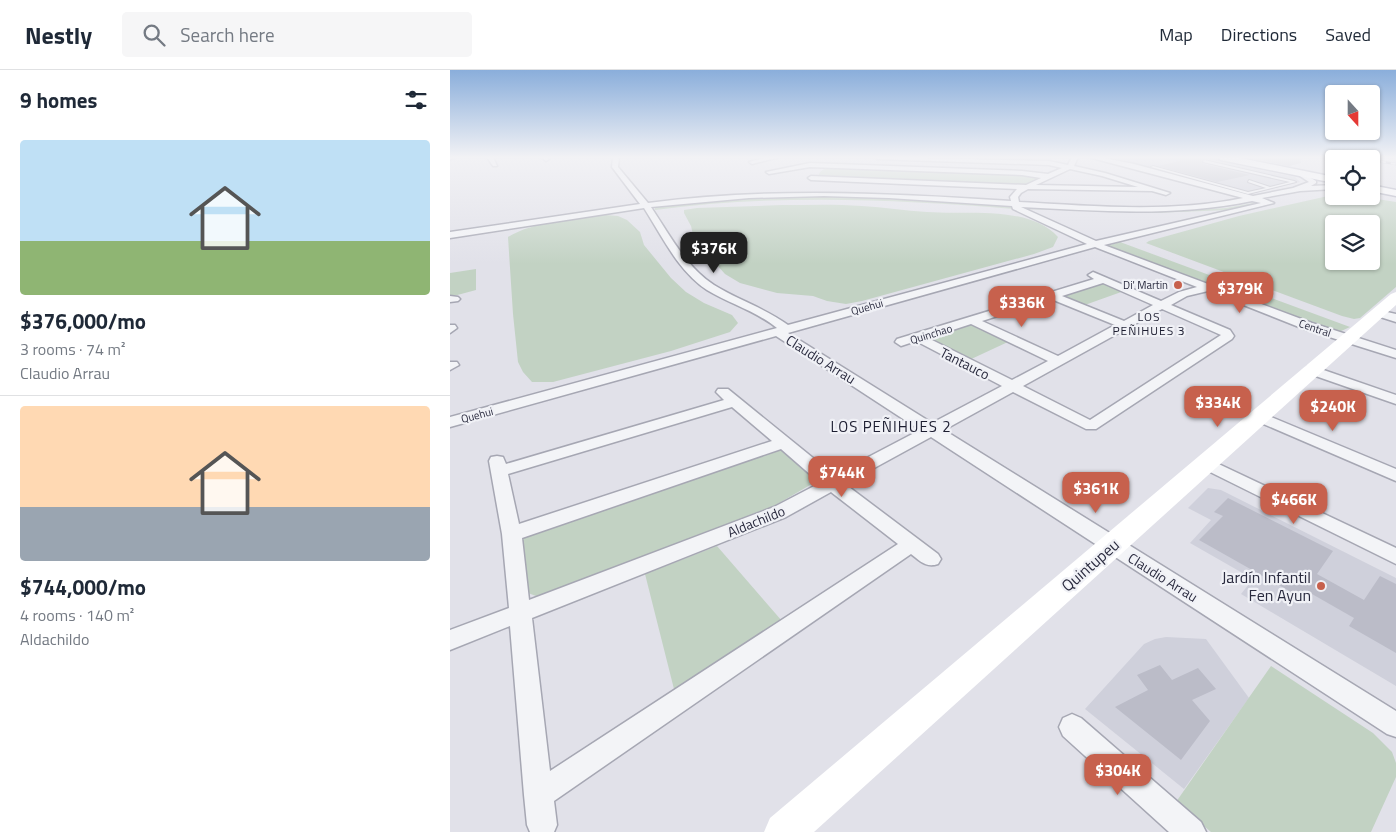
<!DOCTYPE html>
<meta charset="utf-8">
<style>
body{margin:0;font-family:"Titillium Web",sans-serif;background:#f6f6f7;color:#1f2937;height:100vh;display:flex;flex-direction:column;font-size:19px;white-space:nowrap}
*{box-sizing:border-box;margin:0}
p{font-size:16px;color:#747a83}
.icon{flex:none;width:28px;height:28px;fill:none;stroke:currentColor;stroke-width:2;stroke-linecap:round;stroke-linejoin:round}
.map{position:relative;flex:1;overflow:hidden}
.panel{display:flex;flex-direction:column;background:#fff;width:450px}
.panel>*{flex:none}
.needle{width:32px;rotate:159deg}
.fabs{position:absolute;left:875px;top:15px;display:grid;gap:10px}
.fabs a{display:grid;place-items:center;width:55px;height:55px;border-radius:5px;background:#fff;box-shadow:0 1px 4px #0004;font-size:25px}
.price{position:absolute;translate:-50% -42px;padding:0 11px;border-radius:10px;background:#c7614d;color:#fff;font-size:16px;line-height:32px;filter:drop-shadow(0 1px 2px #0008)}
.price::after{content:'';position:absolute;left:50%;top:30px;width:15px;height:11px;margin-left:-8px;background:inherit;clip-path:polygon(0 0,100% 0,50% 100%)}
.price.on{background:#222;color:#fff}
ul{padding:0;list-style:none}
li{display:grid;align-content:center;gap:10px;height:265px;padding:0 20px}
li+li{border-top:1px solid #e0e1e3}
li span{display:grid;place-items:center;height:155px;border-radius:5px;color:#555}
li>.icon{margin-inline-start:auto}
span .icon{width:90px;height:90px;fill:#fffc;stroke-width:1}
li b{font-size:21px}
h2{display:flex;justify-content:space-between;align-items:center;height:60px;padding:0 20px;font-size:21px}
header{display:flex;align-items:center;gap:30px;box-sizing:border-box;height:70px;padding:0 25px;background:#fff;border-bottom:1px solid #e0e1e3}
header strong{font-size:24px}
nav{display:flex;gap:28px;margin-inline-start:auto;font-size:18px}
.search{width:350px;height:45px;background:#f6f6f7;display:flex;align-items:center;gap:12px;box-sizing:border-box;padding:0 18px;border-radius:5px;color:#747a83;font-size:19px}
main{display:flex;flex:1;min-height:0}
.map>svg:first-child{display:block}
</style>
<header>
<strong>Nestly</strong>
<div class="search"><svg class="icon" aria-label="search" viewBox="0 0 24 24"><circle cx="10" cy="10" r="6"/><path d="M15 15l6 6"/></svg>Search here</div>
<nav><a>Map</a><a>Directions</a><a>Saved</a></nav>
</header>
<main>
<section class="panel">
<h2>9 homes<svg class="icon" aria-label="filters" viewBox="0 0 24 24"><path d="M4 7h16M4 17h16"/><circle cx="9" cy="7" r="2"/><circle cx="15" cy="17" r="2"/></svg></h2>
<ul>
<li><span style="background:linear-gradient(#bfe0f5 65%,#8fb573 0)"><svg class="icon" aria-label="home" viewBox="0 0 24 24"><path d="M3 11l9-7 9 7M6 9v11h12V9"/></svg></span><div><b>$376,000/mo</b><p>3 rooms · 74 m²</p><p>Claudio Arrau</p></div></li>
<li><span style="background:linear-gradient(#ffd9b3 65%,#9aa5b1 0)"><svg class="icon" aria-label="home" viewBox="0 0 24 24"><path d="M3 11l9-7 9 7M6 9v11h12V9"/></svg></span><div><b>$744,000/mo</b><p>4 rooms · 140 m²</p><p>Aldachildo</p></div></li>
</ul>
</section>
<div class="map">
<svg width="946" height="762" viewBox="0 0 946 762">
<rect width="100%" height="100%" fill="#e1e1e9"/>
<path fill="#cfd0db" d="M 674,87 L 733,87 L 755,89 L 845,107 L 850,112 L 800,124 L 669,91 Z
M 758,418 L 771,420 L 946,508 L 946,616 L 791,524 L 803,509 L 740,473 L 761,450 L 738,438 Z
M 716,567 L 756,569 L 799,628 L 734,719 L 635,639 L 694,574 L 705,569 Z"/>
<path fill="#c2d2c3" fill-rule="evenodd" d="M 383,97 L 571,103 L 594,108 L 575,116 L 369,107 C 368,100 376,98 383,97 Z
M 353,125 L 538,134 L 557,135 L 564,139 C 444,129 325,124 205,140 L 205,138 L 210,136 L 255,131 L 317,127 L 318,129 Z
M 878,126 L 908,126 L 946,132 L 946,217 L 910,248 L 904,249 L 892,246 L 696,173 L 699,171 L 789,146 ZM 884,154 L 921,154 L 921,191 L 884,191 Z
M 803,133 L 805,134 L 779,140 L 702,143 L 575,139 L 570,136 L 744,140 L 776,138 Z
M 332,135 C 359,135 386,134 412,136 C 434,137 455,141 477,142 C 517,145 579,135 608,167 L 603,177 L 584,184 L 412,231 L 396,234 L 377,231 L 363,226 L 327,223 L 290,213 L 275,204 L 244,169 L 241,156 L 234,143 L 234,140 L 247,138 Z
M 156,145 L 168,146 L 177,150 L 190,162 L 194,175 L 221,208 L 236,222 L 254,233 L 282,245 L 288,253 L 280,262 L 221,281 L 103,312 L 82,312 L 73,302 L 68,292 L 63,244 L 58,167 C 84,151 126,149 156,145 Z
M 670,172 L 900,257 L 889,262 L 876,259 L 657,176 Z
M 26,199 L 26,220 L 0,227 L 0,203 Z
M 649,213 L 656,214 L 674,221 L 632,236 L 613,229 L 611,226 Z
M 522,254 L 560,271 L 517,291 L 477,268 Z
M 324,380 L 335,381 L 367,411 L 324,436 L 94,525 L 86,526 L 78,523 L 70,473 L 76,465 Z
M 267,476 L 332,551 L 225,623 L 195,504 Z
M 821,596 L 923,663 L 942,682 L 946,693 L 946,707 L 921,762 L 761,762 L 726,732 Z"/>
<path fill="#bbbcc8" d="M 731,87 L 764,87 L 771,92 L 816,101 L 753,88 L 751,91 L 753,94 L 800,105 L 767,112 L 708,96 L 730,91 Z
M 794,87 L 850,87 L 851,93 L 839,96 Z
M 778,428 L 883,481 L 867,504 L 914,530 L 930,506 L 946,514 L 946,583 L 899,556 L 904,548 L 855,520 L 850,527 L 749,470 L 773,446 L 764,442 Z
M 710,595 L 722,610 L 748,598 L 766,619 L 742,630 L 760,651 L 731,690 L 665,637 L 698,620 L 687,605 Z"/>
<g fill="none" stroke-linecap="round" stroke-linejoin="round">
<g stroke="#a6a7b3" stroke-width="2">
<path id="lane" d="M 754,90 L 844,111 L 846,112 L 798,124 L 701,97 L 703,96 L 798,122 L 816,118 L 798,112 L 799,110 L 820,117 L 840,112 L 753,92 Z"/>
</g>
<g stroke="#a6a7b3" stroke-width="3">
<path id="street" d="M 0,87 L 7,87 L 0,89 Z
M 37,87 L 43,87 L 47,96 L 43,96 Z
M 91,87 L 97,87 L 99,89 L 96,91 Z
M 163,87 L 169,87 L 168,97 L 198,133 C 320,117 438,123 561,131 L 560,127 L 567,119 L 361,110 L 358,108 L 361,106 L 576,115 L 591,108 L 572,105 L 360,97 L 319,104 L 316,102 L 360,93 L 572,101 L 598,104 L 612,98 L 599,95 L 427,89 L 424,87 L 599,91 L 618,95 L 622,87 L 628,87 L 624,96 L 655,103 L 720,123 L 716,125 L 702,121 L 578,119 L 571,123 L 568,127 L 569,132 C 643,136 720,143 793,128 L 638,87 L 649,87 L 684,94 L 803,126 L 843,118 L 859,112 L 847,104 L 846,103 L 849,101 L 866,111 L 866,113 L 861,116 L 884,115 L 884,119 L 850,121 L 812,128 L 824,133 L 654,175 L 862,253 L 946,280 L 946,288 L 854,259 L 758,221 L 737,226 L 721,235 L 780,260 L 784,266 L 782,269 L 646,359 L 636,359 L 563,322 L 494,360 L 946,641 L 946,667 L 937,664 L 481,367 L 395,414 L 488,484 L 491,489 L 488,494 C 476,498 470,491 461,484 L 104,731 L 107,755 L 104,762 L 80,762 L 77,755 L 74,725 L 60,556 L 0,580 L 0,560 L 59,538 L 52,464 L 39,391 L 41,387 L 47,386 L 53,387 L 56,394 L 274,330 L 266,322 L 268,319 L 278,319 L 384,405 L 470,360 L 326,266 L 0,357 L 0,347 L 327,258 C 306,241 280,234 257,220 C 228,201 212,166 194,138 L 0,168 L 0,162 L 190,134 L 162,97 ZM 620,99 L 652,106 L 688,117 L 586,115 ZM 374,126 L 439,128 L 562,136 L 563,139 L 637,174 L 338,255 C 315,238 288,230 264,215 C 236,197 219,164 201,137 L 299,128 ZM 802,131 L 811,133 L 646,171 L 571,137 C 648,141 726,147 802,131 ZM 645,177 L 747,217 L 729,222 L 711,231 L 643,202 L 638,205 L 644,209 L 447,269 L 445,272 L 451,276 L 466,271 L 552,316 L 482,353 L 338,263 ZM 653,213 L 703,235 L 674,251 L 612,226 ZM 601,229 L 665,255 L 608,286 L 532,251 ZM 712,239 L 771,265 L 640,350 L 573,316 ZM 521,254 L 598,291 L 562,310 L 478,268 ZM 282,337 L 322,371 L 69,454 L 58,404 ZM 331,379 L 370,413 L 324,437 L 79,530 L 72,468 ZM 381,422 L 448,474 L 100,701 L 82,548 L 336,447 Z
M 318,87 L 330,87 L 302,94 L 299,92 Z
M 0,226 L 8,227 L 10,229 L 8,231 L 0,232 Z
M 928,240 L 946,244 L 946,252 L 924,245 L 922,243 Z
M 0,255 L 5,255 L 7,258 L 0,263 Z
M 0,292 L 7,292 L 9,295 L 0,300 Z
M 862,296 L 946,325 L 946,334 L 857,303 L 855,300 L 857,297 Z
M 809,342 L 946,399 L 946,411 L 804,350 L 801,347 L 804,344 Z
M 756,388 L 946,478 L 946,494 L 750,397 L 748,393 L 750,389 Z
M 622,644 L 631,648 L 751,752 L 756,762 L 719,762 L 613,666 L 609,657 L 613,648 Z"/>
</g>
<g stroke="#a1a2b4" stroke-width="3">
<path id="primary" d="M 766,87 L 785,87 L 884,107 L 884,113 L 771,90 Z
M 921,115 L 946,120 L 946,126 L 921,121 Z"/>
</g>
<use href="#lane" fill="#f3f4f7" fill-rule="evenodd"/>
<use href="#street" fill="#f3f4f7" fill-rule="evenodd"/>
<path fill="#fff" fill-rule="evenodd" d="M 946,222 L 946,235 L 364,762 L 314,762 L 320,748 L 941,224 Z"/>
<use href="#primary" fill="#fff" fill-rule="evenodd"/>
<g stroke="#7b7d91" stroke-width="2.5">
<path id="rail" d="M 907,87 L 917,89
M 921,90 L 946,94"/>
</g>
<use href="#rail" stroke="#f0f1f6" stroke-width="2" stroke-dasharray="5" stroke-linecap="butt"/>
</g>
<linearGradient id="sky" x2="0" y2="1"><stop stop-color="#8aaedb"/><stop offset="0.45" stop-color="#f2f2f5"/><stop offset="1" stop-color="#f2f2f5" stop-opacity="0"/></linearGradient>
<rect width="946" height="194" fill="url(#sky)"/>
<g fill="#c7614d" stroke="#f0f1f6" stroke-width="2">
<circle cx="728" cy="215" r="5"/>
<circle cx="871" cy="516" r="5"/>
</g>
<g text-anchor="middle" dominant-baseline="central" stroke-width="4.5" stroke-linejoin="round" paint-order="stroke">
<g font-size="11" fill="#2a2b3f" stroke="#f0f1f6" text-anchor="end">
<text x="718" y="215">Di' Martin</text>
</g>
<g font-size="11" fill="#2a2b3f" stroke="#f0f1f6">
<text transform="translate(417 237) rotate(-16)">Quehui</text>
<text transform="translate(865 258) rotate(19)">Central</text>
<text transform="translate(481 264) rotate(-17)">Quinchao</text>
<text transform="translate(27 345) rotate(-15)">Quehui</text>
</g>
<g font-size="12" letter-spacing="1" fill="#1c1d30" stroke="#f0f1f6">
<text x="699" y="246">LOS<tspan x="699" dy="14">PEÑIHUES 3</tspan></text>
</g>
<g font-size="14" fill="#2a2b3f" stroke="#f0f1f6">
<text transform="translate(371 289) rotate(32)">Claudio Arrau</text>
<text transform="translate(515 293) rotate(27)">Tantauco</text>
<text transform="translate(306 451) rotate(-22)">Aldachildo</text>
<text transform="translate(713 507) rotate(32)">Claudio Arrau</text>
</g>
<g font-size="15" letter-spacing="1" fill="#1c1d30" stroke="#f0f1f6">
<text x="441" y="356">LOS PEÑIHUES 2</text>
</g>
<g font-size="16" fill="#2a2b3f" stroke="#f0f1f6">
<text transform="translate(640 495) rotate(-41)">Quintupeu</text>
</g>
<g font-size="16" fill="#2a2b3f" stroke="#f0f1f6" text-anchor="end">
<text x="861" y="507">Jardín Infantil<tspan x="861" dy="18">Fen Ayun</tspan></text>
</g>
</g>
</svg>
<div class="fabs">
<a><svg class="needle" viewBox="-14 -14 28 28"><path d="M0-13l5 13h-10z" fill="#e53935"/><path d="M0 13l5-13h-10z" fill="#747a83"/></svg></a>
<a><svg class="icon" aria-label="locate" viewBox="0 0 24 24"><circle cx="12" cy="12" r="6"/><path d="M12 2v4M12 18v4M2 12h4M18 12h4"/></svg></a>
<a><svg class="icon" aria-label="layers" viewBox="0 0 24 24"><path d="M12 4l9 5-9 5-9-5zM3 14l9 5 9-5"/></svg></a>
</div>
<b class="price on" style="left:264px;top:204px">$376K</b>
<b class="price" style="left:790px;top:244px">$379K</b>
<b class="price" style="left:572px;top:258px">$336K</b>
<b class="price" style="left:768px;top:358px">$334K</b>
<b class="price" style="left:883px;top:362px">$240K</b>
<b class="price" style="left:392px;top:428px">$744K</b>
<b class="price" style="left:646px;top:444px">$361K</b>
<b class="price" style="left:844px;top:455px">$466K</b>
<b class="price" style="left:668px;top:726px">$304K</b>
</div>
</main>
